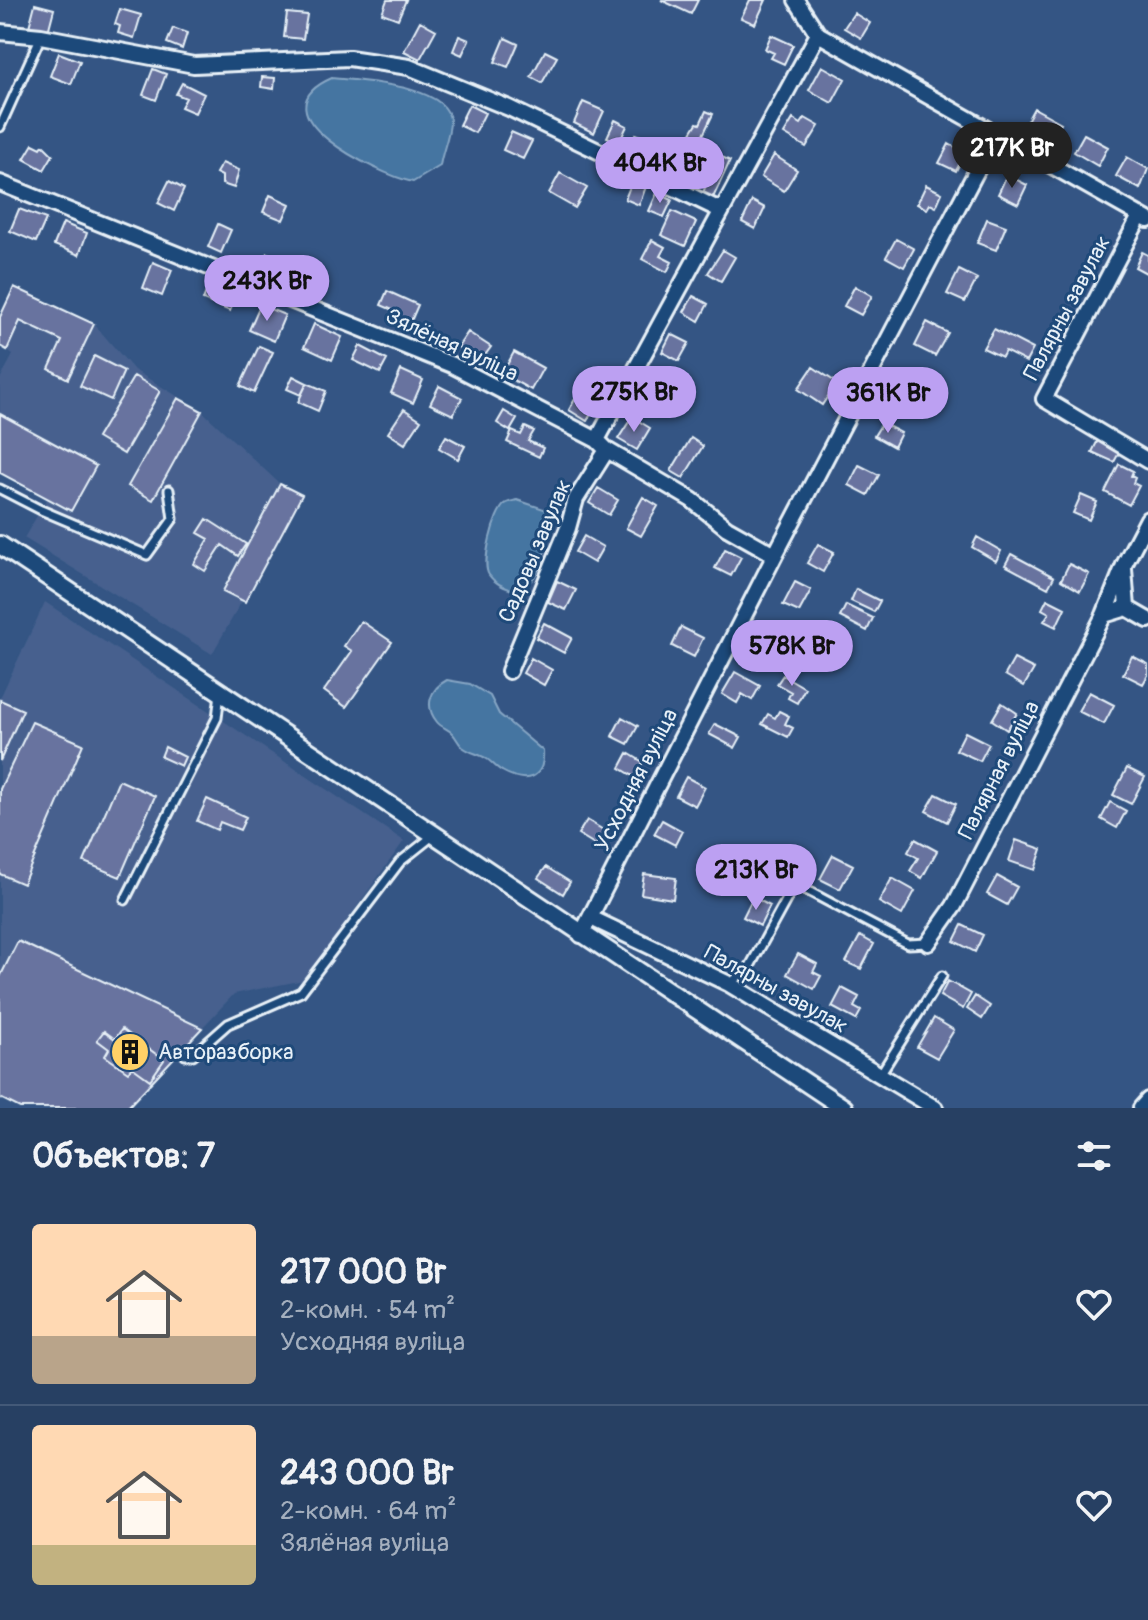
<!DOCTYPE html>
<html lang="ru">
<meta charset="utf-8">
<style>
body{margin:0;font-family:Pangolin,sans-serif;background:#334b6c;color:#f1f3f6;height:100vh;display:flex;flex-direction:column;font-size:30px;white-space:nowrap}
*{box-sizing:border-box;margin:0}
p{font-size:26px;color:#a4afbe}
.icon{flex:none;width:44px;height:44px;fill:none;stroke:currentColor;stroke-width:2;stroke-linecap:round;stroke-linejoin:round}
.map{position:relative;height:1108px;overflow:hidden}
.details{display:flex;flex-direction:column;background:#274063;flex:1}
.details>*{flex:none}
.price{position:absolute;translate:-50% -68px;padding:0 18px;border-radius:28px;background:#bca0f2;color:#111;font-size:26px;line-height:52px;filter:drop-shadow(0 2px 4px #0008)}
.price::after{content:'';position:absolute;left:50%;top:48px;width:24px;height:18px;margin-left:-12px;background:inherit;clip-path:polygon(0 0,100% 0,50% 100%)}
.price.selected{background:#222;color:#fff}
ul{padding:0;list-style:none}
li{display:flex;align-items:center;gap:24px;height:200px;padding:0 32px}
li+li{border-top:2px solid #435978}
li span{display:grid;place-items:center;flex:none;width:224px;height:160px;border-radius:8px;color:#555}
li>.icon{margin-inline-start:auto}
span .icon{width:96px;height:96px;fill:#fffc;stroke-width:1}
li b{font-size:34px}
h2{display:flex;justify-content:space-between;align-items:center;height:96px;padding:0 32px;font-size:34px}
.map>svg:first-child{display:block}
</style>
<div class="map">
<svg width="1148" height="1108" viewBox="0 0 1148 1108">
<rect width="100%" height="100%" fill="#345584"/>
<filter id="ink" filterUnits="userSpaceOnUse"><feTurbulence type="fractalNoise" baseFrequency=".0125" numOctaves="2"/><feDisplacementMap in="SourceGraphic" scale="16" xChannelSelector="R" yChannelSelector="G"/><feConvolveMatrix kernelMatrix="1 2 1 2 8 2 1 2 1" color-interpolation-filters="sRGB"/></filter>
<g filter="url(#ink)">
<path fill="#46618e" d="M 14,287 L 94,324 L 134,370 L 202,411 L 280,484 L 302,495 L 212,654 L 24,538 L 47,499 L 0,473 L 0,379 L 13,355 L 0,346 L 0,317 Z
M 45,602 L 404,841 L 304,980 L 234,994 L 202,1028 L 19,942 L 0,977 L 0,698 Z"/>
<path fill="#4574a1" stroke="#86a6c4" stroke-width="2" d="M 332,78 C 360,81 452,85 450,123 C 449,137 442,152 440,166 L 413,182 C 377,174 251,113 332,78 Z
M 517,500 L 547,510 L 552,517 C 545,544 545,581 515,591 C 506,588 495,584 489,575 C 481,564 494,512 505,504 C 507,502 514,501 517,500 Z
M 447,680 L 470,684 L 490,696 L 499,714 L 543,751 C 545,780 525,784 502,771 C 496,768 492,762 487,759 C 480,754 471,753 464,748 C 459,745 457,738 452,733 C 448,729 441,727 437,722 C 424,706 430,689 447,680 Z"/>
<path fill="#67739f" stroke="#e8f1f8" stroke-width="2" d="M 387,0 L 406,0 L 398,19 L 382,13 Z
M 661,0 L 698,0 L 691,14 Z
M 750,0 L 766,0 L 755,24 L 741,18 Z
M 35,4 L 54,9 L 48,32 L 29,27 Z
M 120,9 L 141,15 L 134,38 L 118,33 L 120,26 L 115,24 Z
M 287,13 L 307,15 L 303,39 L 284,37 Z
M 854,13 L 870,23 L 861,38 L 844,28 Z
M 420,21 L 436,30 L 420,59 L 404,51 Z
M 173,28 L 187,33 L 182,49 L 167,43 Z
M 771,35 L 793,45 L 784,64 L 771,58 L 774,53 L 765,49 Z
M 459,36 L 469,40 L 462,55 L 453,51 Z
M 505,38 L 518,44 L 508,67 L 495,62 Z
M 545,51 L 557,57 L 542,83 L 531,77 Z
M 59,53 L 80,61 L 71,84 L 50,76 Z
M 822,66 L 845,79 L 832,103 L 809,90 Z
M 153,69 L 166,74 L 156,100 L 143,95 Z
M 262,77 L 275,78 L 274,89 L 261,87 Z
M 182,83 L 204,94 L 195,113 L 181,107 L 186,98 L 176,94 Z
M 583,102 L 604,111 L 594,133 L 574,123 Z
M 469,105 L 485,113 L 475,133 L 459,125 Z
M 1034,108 L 1061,123 L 1050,142 L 1023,128 Z
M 706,111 L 713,114 L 683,177 L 669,171 L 677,143 L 683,146 L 697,123 L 700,124 Z
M 805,118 L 819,126 L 806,147 L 784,134 L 793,119 L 801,124 Z
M 615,120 L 627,126 L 619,143 L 607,137 Z
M 511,132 L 532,141 L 523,159 L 503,150 Z
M 636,134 L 651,140 L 642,159 L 628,152 Z
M 1084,134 L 1108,147 L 1098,166 L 1074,152 Z
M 33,144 L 41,148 L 43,145 L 53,155 L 44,170 L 24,159 Z
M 949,144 L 965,153 L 956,171 L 939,163 Z
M 716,154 L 730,161 L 712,200 L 702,195 L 707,183 L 700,180 L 705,169 L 709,171 Z
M 774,155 L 797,170 L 784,191 L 761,177 Z
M 1127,157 L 1148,169 L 1140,189 L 1116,176 Z
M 222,163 L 239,170 L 234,188 L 222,184 L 222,176 L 216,173 Z
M 560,173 L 587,188 L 575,208 L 549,193 Z
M 1007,175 L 1027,185 L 1018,204 L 998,194 Z
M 633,179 L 647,184 L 639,205 L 625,199 Z
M 169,181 L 184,189 L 174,211 L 158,203 Z
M 926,185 L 942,193 L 936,207 L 930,204 L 927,209 L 917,204 Z
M 657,193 L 672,200 L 664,217 L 649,211 Z
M 270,195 L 290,204 L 283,220 L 263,212 Z
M 752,201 L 765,208 L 755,229 L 742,222 Z
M 19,209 L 46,219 L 36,242 L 10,231 Z
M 672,211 L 696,222 L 685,246 L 661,235 Z
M 987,219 L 1006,226 L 996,250 L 977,243 Z
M 63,223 L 87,233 L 79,255 L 54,245 Z
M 218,224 L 231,230 L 221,253 L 208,247 Z
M 896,239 L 914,249 L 904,267 L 886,257 Z
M 652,240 L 665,247 L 660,256 L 672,262 L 667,272 L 642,259 Z
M 723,250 L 735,257 L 721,281 L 708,273 Z
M 1142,252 L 1148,255 L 1148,274 L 1135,267 Z
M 267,253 L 292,262 L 285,280 L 260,271 Z
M 153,262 L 172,270 L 162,296 L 143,288 Z
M 959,270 L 977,279 L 965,302 L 947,294 Z
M 209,284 L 236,295 L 230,311 L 203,300 Z
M 855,286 L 872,296 L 861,315 L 844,306 Z
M 14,287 L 94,324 L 68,379 L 49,369 L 62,341 L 20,321 L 7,350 L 0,346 L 0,317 Z
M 387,291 L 418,305 L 408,328 L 391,321 L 395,311 L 381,305 Z
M 693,296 L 708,304 L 699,321 L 684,312 Z
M 260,305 L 285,315 L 274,341 L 249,330 Z
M 927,322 L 948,333 L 935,356 L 915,346 Z
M 314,324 L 342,337 L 332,360 L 304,347 Z
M 994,329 L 1033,349 L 1026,362 L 1005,351 L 1002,357 L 983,348 Z
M 468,332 L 491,347 L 480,362 L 458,347 Z
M 671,334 L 689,343 L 679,361 L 662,352 Z
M 259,346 L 273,352 L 254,393 L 240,386 Z
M 360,346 L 387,360 L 380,373 L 353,360 Z
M 514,352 L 543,368 L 531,390 L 502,374 Z
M 94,356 L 124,371 L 111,400 L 80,386 Z
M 813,367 L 837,383 L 822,405 L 798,389 Z
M 401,370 L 423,380 L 413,403 L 391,393 Z
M 907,373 L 921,380 L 911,400 L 898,393 Z
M 134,376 L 160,391 L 124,454 L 97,438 Z
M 293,376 L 307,383 L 301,395 L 287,389 Z
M 645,381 L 660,390 L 651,404 L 636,395 Z
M 307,383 L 326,391 L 318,411 L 298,402 Z
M 439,386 L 462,398 L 453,415 L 430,404 Z
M 580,390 L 599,400 L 587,421 L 569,410 Z
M 178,398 L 202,411 L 153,500 L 128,486 Z
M 404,409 L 421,420 L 405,444 L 388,433 Z
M 504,411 L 517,419 L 510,431 L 497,423 Z
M 0,414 L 96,466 L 71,511 L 0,473 Z
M 632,417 L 650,428 L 637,450 L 618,439 Z
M 882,423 L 901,433 L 894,447 L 874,436 Z
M 525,427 L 534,431 L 528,441 L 543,448 L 539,457 L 507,442 L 512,431 L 521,435 Z
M 446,436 L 465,446 L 458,459 L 439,448 Z
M 691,438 L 703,446 L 683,478 L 671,471 Z
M 1098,440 L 1120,451 L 1114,462 L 1092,452 Z
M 1119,464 L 1133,471 L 1131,476 L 1135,478 L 1133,483 L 1139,486 L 1129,505 L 1105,492 Z
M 859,465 L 879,475 L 868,495 L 849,485 Z
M 280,484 L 302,495 L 245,602 L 223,591 Z
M 598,488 L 618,500 L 609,515 L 589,503 Z
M 1081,495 L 1097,502 L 1089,520 L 1073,513 Z
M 643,497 L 658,506 L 641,536 L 626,528 Z
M 207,519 L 246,544 L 238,556 L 222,545 L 205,571 L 194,564 L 209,539 L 198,533 Z
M 584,536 L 603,547 L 594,563 L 575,552 Z
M 977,537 L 1001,551 L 996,561 L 972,547 Z
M 818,544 L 834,552 L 823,572 L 807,563 Z
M 725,549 L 741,557 L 731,576 L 715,568 Z
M 1011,554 L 1054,577 L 1048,588 L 1005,565 Z
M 1069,564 L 1089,574 L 1080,591 L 1061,580 Z
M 557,581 L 576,590 L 566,610 L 548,602 Z
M 795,582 L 811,590 L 799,612 L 783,605 Z
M 856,589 L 880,601 L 874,612 L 851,601 Z
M 1047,599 L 1065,608 L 1056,627 L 1044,621 L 1049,613 L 1042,609 Z
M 846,605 L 873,618 L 867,631 L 840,617 Z
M 361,621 L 392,642 L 346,707 L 324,691 L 352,651 L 344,646 Z
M 544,623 L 572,638 L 564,653 L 536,638 Z
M 681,627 L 703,638 L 694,657 L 672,646 Z
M 1132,656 L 1148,664 L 1148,675 L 1143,684 L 1123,674 Z
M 531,658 L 552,670 L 544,685 L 523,673 Z
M 1014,659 L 1034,669 L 1024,686 L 1005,675 Z
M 735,672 L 760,686 L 752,700 L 742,694 L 737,703 L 722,694 Z
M 783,675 L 805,688 L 797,703 L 788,698 L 791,692 L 777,684 Z
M 1089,692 L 1114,705 L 1104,724 L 1078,711 Z
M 0,700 L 23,710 L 0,761 Z
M 1002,703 L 1017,713 L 1007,730 L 992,720 Z
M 779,711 L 789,716 L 785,724 L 793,728 L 788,737 L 762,724 L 768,714 L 775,718 Z
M 622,717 L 638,726 L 628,744 L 612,736 Z
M 32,722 L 83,744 L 23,884 L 0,874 L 0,789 Z
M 715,724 L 741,737 L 735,748 L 709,734 Z
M 965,732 L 989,744 L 980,761 L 956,750 Z
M 165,747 L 185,757 L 181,766 L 161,757 Z
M 628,753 L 643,762 L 635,777 L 620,768 Z
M 1127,768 L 1145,777 L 1131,804 L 1113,795 Z
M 686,777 L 705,787 L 695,806 L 676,796 Z
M 119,780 L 155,796 L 120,877 L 84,862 Z
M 936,794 L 956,804 L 947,822 L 926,811 Z
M 207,799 L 246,817 L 240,830 L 220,822 L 217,830 L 197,821 Z
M 1110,802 L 1126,811 L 1117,828 L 1101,819 Z
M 587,820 L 605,831 L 596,845 L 578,834 Z
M 662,820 L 682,831 L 675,845 L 654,834 Z
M 915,839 L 937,851 L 922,878 L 910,871 L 918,858 L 908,852 Z
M 1016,840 L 1042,849 L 1035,870 L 1009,861 Z
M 833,855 L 853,865 L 840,889 L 820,879 Z
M 546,867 L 570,882 L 563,894 L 538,878 Z
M 644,874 L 676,878 L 673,899 L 641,894 Z
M 997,876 L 1017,887 L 1007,905 L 987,894 Z
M 892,878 L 915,891 L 902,915 L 879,902 Z
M 753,897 L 770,906 L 760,926 L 743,917 Z
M 962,925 L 983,935 L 975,952 L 954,941 Z
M 860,936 L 874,944 L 861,969 L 846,962 Z
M 18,941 L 202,1028 L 127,1108 L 20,1108 L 0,1098 L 0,977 Z
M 798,954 L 817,964 L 813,972 L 821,976 L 814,989 L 787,974 Z
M 948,981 L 971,994 L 963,1009 L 940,996 Z
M 842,988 L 859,997 L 854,1007 L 861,1011 L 856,1020 L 832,1007 Z
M 975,996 L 990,1006 L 982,1019 L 967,1009 Z
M 934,1018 L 954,1030 L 937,1058 L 917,1047 Z
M 122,1029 L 164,1060 L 150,1080 L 132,1067 L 128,1072 L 105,1056 L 109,1049 L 97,1040 L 104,1031 L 115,1039 Z"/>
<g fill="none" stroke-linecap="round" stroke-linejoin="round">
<g stroke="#e8f1f8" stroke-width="13">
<path id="service" d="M 0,127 L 41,36
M 0,489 L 41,510 L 147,555 L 173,519 L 169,490
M 125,900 L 217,718 L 220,693
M 729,984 L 749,968 L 795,884 L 908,944 L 928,943
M 185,1055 L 193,1055 L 228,1024 L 301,992 L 400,862 L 434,835
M 881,1073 L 942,976"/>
</g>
<g stroke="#e8f1f8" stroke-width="20">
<path id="minor" d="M 796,0 L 818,34 L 1148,220
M 0,32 L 41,36 L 194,65 L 349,58 L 409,67 L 509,108 L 720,210
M 0,183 L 452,365 L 597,440 L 607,450 L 692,500 L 727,528 L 775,555
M 1140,216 L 1044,399 L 1148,461
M 597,440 L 818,34
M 1124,569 L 1127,608
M 1104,615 L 1127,608 L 1148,620
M 509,671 L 568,528 L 576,499 L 607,450
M 591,918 L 729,984 L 935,1108
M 581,935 L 775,555 L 996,134
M 928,943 L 954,906 L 1104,615 L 1124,565 L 1148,519
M 1141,1108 L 1148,1100"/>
</g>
<g stroke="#e8f1f8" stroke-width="22">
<path id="tertiary" d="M 0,545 L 844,1108"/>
</g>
<use href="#service" stroke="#1f4a7a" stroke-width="7"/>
<use href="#minor" stroke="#1f4a7a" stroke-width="14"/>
<use href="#tertiary" stroke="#1f4a7a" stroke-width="16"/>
</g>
</g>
<defs>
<g id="building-disc" transform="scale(2)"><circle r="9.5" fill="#ffd166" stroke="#1f4a7a"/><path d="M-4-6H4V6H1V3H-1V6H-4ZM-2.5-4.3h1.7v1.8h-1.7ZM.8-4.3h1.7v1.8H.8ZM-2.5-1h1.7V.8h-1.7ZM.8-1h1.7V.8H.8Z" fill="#111"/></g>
</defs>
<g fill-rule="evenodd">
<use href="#building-disc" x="130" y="1052"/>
</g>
<g text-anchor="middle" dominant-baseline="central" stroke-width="6" stroke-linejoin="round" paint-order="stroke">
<g font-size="22" fill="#e8f1f8" stroke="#1f4a7a">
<text transform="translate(1067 308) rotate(-62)">Палярны завулак</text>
<text transform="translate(452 345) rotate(25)">Зялёная вуліца</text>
<text transform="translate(535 551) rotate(-67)">Садовы завулак</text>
<text transform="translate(999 770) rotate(-63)">Палярная вуліца</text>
<text transform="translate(636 780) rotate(-63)">Усходняя вуліца</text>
<text transform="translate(776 989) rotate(29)">Палярны завулак</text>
</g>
<g font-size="22" fill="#e8f1f8" stroke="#1f4a7a" text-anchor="start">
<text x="158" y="1052">Авторазборка</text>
</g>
</g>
</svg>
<b class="price selected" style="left:1012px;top:190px">217K Br</b>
<b class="price" style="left:660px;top:205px">404K Br</b>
<b class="price" style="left:267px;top:323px">243K Br</b>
<b class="price" style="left:634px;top:434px">275K Br</b>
<b class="price" style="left:888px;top:435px">361K Br</b>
<b class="price" style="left:792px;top:688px">578K Br</b>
<b class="price" style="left:756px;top:912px">213K Br</b>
</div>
<section class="details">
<h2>Объектов: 7<svg class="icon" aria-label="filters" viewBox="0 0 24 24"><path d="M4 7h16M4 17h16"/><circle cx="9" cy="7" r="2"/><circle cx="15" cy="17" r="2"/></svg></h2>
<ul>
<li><span style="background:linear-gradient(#ffd9b3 70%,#b9a48a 0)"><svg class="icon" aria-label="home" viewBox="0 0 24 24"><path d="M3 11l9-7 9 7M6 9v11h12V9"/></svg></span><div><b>217 000 Br</b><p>2-комн. · 54 m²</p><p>Усходняя вуліца</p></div><svg class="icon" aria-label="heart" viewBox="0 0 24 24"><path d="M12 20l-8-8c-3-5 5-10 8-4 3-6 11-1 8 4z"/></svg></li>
<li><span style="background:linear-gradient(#ffd9b3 75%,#c2b280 0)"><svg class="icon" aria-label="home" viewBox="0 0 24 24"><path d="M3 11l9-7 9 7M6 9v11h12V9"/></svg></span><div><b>243 000 Br</b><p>2-комн. · 64 m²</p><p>Зялёная вуліца</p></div><svg class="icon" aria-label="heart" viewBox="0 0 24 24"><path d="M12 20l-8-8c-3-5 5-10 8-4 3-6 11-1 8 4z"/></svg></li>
</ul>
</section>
